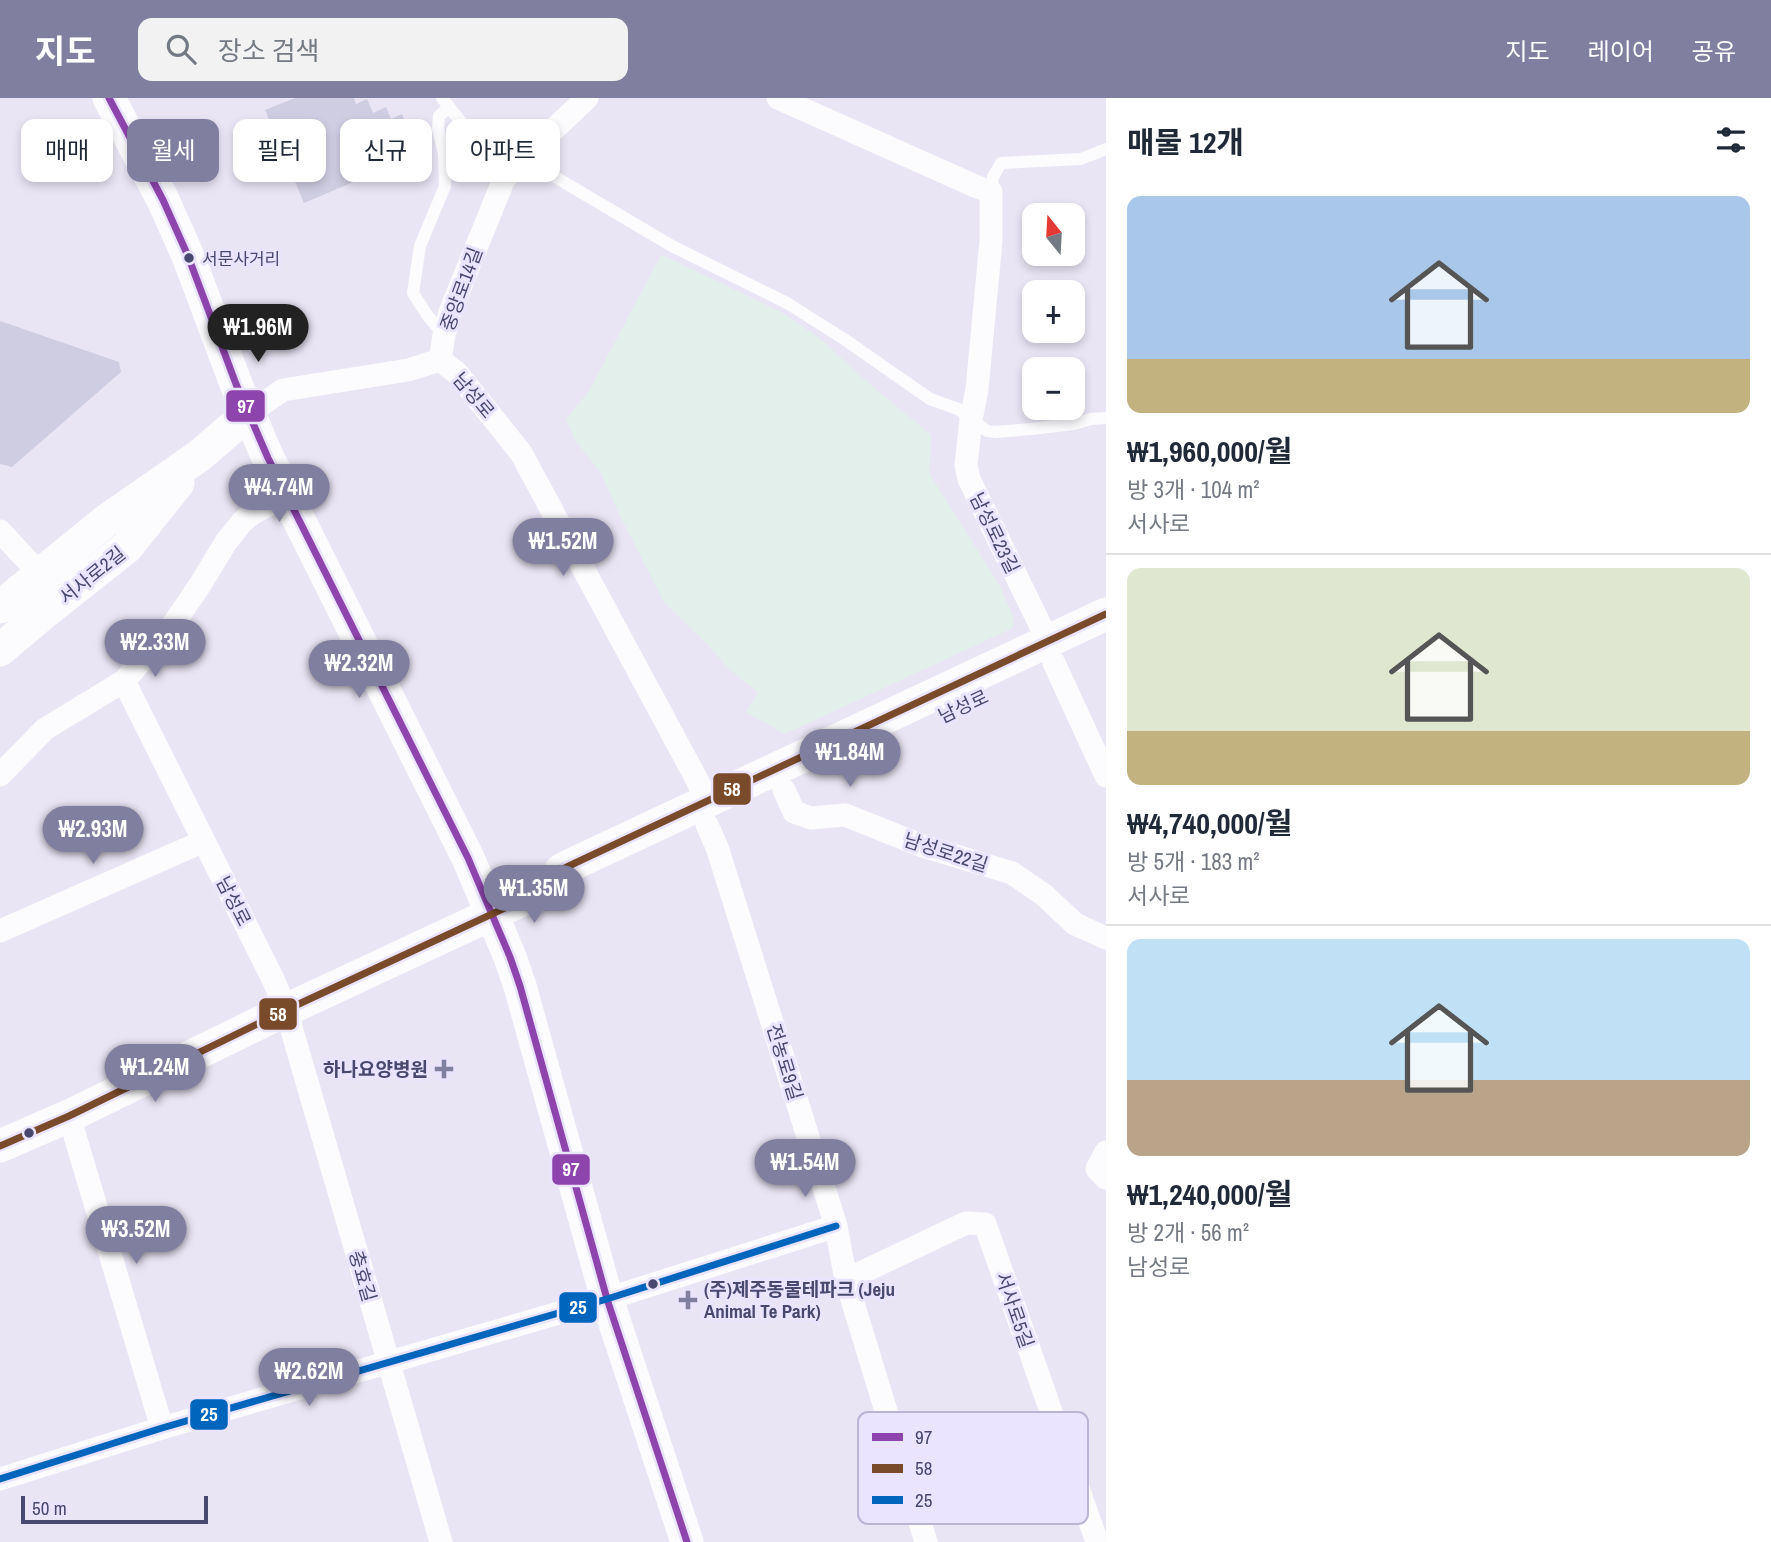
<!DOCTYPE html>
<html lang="ko">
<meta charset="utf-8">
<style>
body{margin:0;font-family:"Archivo Narrow","Noto Sans KR",sans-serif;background:#f2f2f3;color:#1f2937;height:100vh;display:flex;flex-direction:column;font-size:26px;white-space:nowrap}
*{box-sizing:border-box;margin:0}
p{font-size:23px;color:#747a83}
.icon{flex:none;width:38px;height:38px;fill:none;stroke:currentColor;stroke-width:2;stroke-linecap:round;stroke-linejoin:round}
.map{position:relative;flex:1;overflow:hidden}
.sheet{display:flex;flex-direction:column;background:#fff;width:665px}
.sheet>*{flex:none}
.guide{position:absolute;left:21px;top:21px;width:665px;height:63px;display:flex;gap:14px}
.needle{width:46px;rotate:342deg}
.fabs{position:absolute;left:1022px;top:105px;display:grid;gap:14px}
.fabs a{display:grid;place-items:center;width:63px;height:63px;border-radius:14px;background:#fff;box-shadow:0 4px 10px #0003;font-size:35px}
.scale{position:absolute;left:21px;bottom:18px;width:187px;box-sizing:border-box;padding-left:7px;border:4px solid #484870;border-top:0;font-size:19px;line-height:24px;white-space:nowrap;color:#484870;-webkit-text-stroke:5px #ebe4ff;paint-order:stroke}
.price{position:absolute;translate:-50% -60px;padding:0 16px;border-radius:24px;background:#817f9f;color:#fff;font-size:23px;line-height:46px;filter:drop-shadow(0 2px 4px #0008)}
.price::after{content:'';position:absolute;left:50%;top:42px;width:21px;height:16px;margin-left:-10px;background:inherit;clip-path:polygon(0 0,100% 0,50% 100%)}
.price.on{background:#222;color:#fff}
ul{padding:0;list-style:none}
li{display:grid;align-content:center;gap:14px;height:371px;padding:0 21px}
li+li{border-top:2px solid #e0e1e3}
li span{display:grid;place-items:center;height:217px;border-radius:14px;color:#555}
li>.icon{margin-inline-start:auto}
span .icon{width:126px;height:126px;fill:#fffc;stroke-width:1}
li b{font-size:30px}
h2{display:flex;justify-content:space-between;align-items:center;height:84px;padding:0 21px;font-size:30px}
.chip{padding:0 24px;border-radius:14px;background:#fff;box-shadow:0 4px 10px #0003;font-size:24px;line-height:63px}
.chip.on{background:#817f9f;color:#fff}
header{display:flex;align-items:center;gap:42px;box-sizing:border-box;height:98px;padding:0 35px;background:#817f9f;color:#fff}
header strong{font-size:33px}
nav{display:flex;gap:38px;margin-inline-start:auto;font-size:24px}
.search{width:490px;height:63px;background:#f2f2f3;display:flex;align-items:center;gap:18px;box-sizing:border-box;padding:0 24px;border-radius:14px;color:#747a83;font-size:26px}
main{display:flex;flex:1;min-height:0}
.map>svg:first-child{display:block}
</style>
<header>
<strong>지도</strong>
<div class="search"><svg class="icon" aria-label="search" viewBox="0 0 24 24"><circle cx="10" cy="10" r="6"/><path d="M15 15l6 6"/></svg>장소 검색</div>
<nav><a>지도</a><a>레이어</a><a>공유</a></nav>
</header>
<main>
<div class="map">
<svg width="1106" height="1444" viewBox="0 0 1106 1444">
<rect width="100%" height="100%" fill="#eae5f5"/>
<path fill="#e2efeb" d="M 662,157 L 781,214 L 822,242 L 865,282 L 931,337 L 929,375 L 1000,488 L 1014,521 L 1013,530 L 785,636 L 746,614 L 758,595 L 727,569 L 709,548 L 664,504 L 618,414 L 601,375 L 575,342 L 566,321 L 589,293 L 660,159 Z"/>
<path fill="#cfcde1" d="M 295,0 L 354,0 L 356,6 L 367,1 L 373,15 L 386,9 L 391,21 L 402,16 L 410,35 L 386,45 L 378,28 L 367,33 L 384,71 L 304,105 L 265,12 Z
M 0,223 L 119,264 L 121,274 L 12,369 L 0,366 Z"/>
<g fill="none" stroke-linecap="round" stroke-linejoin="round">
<path stroke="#fcfbfe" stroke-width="12" d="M 442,0 L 476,43 L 488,64 L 504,81
M 529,55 L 550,76 L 672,148 L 787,205 L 844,241 L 930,301 L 958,311 L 987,333 L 996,334 L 1031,331 L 1074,326 L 1091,321 L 1106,320
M 991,94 L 993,79 L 1001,65 L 1081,61 L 1106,51
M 444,237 L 427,217 L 413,195 L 420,148 L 445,88 L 444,55 L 438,31 L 439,18 L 449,9"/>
<path stroke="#fcfbfe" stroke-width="23" d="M 778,0 L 975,88 L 991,94 L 991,143 L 977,291 L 971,322 L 966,367 L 969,381 L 1048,543
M 440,262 L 457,275 L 521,355 L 696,680 L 707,703
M 440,262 L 444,237 L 450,214 L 504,81 L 529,55 L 587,0
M 249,315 L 283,292 L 408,272 L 440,262
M 0,433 L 40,476
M 1054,565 L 1106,678
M 124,583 L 273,881 L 286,912 L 441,1444
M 0,677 L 45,631 L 124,583 L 174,525 L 200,487 L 226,444 L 242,424 L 253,415 L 287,398
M 784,692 L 794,714 L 811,720 L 845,717 L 923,748 L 1012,775 L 1044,797 L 1075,826 L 1106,840
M 707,727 L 717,749 L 836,1128 L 846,1182 L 926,1444
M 0,833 L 204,743
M 69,1018 L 162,1330
M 1106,1054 L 1097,1071 L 1106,1080
M 846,1182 L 966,1125 L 985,1126 L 1096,1441
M 0,1381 L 162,1330 L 607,1201 L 836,1128"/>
<path stroke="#fcfbfe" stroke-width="33" d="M 109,0 L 163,102 L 188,158 L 236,286 L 268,360 L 468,760 L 510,859 L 520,888 L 607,1201 L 687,1444
M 0,509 L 107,422 L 199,358 L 249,315
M 0,552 L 45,514 L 127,449 L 178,385
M 0,1048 L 69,1018 L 286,912 L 552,788 L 561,772 L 573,766 L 1106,516"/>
<g stroke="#ebe4ff" stroke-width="12">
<path id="bus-1" d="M 109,0 L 163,102 L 188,158 L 236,286 L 268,360 L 468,760 L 510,859 L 520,888 L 607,1201 L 687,1444"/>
</g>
<g stroke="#ebe4ff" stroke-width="12">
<path id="bus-2" d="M 0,1048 L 69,1018 L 286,912 L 552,788 L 561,772 L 573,766 L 1106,516"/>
</g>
<g stroke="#ebe4ff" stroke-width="12">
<path id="bus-3" d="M 0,1381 L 162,1330 L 607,1201 L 836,1128"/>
</g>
<use href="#bus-1" stroke="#8e44ad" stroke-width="7"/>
<use href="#bus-2" stroke="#7a4b2a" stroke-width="7"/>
<use href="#bus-3" stroke="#0065bd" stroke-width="7"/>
</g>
<g fill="#484870" stroke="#ebe4ff" stroke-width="2.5">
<circle cx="189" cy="160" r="6"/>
<circle cx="29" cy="1035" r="6"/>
<circle cx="653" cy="1186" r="6"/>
</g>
<g fill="#817f9f" stroke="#ebe4ff" stroke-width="2.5">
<path d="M440.5 960.5h7v7h7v7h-7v7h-7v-7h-7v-7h7z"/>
<path d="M684.5 1191.5h7v7h7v7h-7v7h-7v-7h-7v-7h7z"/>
</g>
<g text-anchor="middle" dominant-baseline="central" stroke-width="6" stroke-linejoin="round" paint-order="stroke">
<g font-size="17" fill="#484870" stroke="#ebe4ff" text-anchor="start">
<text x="202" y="160">서문사거리</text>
</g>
<g font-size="19" fill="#484870" stroke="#ebe4ff">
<text transform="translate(461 191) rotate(-70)">중앙로14길</text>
<text transform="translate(474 297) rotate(50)">남성로</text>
<text transform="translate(995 435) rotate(64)">남성로23길</text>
<text transform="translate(92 477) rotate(-39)">서사로2길</text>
<text transform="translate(963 608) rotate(-25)">남성로</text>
<text transform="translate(946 754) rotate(18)">남성로22길</text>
<text transform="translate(234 803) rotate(63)">남성로</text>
<text transform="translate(785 964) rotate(73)">전농로9길</text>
<text transform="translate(363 1178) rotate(74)">충효길</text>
<text transform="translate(1015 1212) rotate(71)">서사로5길</text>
</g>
<g font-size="19" font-weight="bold" fill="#484870" stroke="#ebe4ff" text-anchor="end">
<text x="428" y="971">하나요양병원</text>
<text x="704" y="1191" text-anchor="start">(주)제주동물테파크 (Jeju<tspan x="704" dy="22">Animal Te Park)</tspan></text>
</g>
</g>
<rect x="858" y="1314" width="230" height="112" rx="10" fill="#ebe4ff" stroke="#bab5d4" stroke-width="2"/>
<rect x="872" y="1335" width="31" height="8" fill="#8e44ad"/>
<rect x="872" y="1366" width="31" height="9" fill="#7a4b2a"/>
<rect x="872" y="1398" width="31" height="8" fill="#0065bd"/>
<g font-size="19" fill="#484870">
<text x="915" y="1346">97</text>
<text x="915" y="1377">58</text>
<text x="915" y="1409">25</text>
</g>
<g stroke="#ebe4ff" stroke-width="2.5">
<rect x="225" y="291" width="41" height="34" rx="7" fill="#8e44ad"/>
<rect x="712" y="674" width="40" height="34" rx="7" fill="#7a4b2a"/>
<rect x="258" y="899" width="40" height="34" rx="7" fill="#7a4b2a"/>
<rect x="551" y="1055" width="40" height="33" rx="7" fill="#8e44ad"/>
<rect x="558" y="1193" width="40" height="33" rx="7" fill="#0065bd"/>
<rect x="189" y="1300" width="40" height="33" rx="7" fill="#0065bd"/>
</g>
<g font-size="19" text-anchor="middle" font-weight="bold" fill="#fff">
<text x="246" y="315">97</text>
<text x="732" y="698">58</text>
<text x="278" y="923">58</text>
<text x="571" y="1078">97</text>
<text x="578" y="1216">25</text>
<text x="209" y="1323">25</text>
</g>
</svg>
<div class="fabs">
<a><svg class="needle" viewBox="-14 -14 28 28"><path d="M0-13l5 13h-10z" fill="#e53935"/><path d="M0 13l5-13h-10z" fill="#747a83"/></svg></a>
<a>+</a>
<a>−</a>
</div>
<div class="scale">50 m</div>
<b class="price on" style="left:258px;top:266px">₩1.96M</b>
<b class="price" style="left:279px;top:426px">₩4.74M</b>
<b class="price" style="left:563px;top:480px">₩1.52M</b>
<b class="price" style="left:155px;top:581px">₩2.33M</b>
<b class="price" style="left:359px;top:602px">₩2.32M</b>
<b class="price" style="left:850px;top:691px">₩1.84M</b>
<b class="price" style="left:93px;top:768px">₩2.93M</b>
<b class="price" style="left:534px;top:827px">₩1.35M</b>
<b class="price" style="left:155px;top:1006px">₩1.24M</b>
<b class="price" style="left:805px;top:1101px">₩1.54M</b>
<b class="price" style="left:136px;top:1168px">₩3.52M</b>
<b class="price" style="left:309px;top:1310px">₩2.62M</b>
<div class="guide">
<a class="chip">매매</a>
<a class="chip on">월세</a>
<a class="chip">필터</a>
<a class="chip">신규</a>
<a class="chip">아파트</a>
</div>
</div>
<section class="sheet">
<h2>매물 12개<svg class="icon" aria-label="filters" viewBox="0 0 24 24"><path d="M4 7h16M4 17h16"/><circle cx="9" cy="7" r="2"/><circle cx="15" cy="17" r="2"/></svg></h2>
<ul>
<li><span style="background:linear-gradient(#a9c7e8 75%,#c2b280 0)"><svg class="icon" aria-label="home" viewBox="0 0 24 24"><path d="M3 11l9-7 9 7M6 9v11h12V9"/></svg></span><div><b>₩1,960,000/월</b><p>방 3개 · 104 m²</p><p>서사로</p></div></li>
<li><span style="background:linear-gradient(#dfe7d0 75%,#c2b280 0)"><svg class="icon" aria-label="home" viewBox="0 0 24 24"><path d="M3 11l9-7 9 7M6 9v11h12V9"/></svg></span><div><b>₩4,740,000/월</b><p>방 5개 · 183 m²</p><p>서사로</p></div></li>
<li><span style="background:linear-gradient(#bfe0f5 65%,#b9a48a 0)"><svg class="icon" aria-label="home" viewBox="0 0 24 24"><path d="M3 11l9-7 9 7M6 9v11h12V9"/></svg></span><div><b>₩1,240,000/월</b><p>방 2개 · 56 m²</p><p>남성로</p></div></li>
</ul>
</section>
</main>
